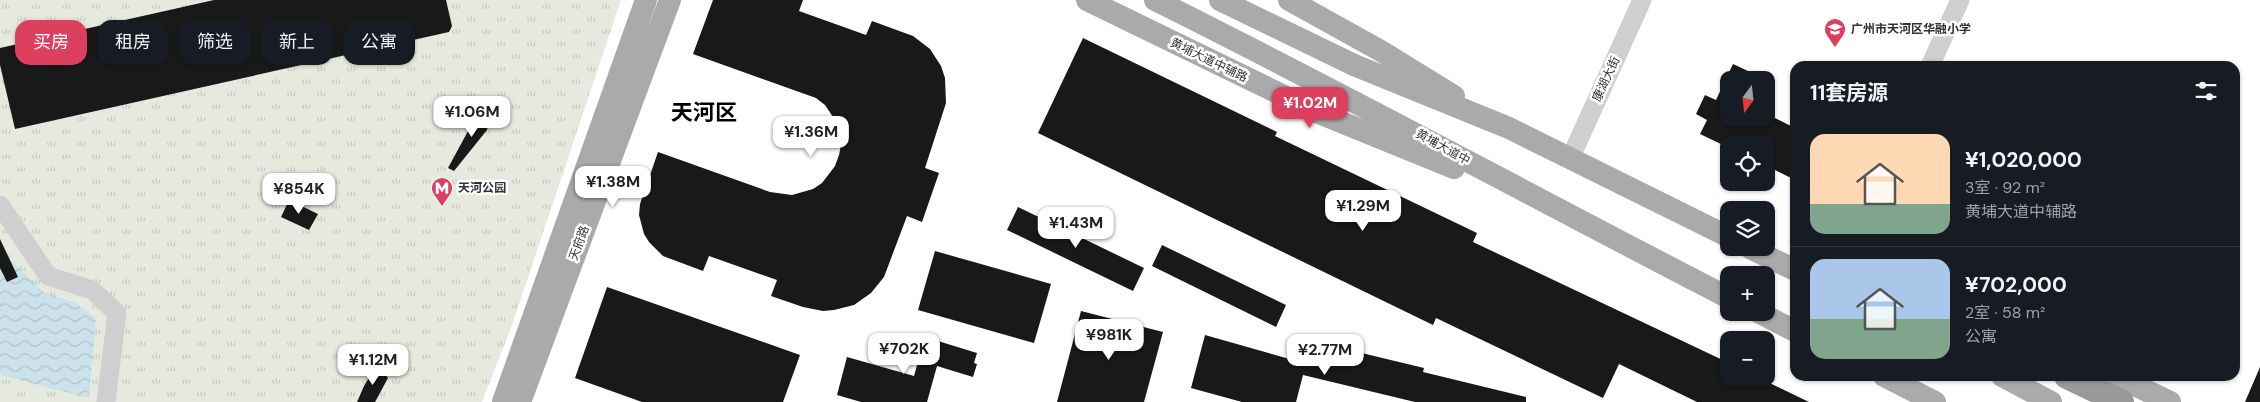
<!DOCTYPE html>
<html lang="zh">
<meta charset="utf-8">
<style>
body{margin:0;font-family:"DM Sans","Noto Sans SC",sans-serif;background:#20242c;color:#f1f3f6;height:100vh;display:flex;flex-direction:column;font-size:19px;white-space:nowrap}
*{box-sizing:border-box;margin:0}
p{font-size:16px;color:#9ea1a6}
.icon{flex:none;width:28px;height:28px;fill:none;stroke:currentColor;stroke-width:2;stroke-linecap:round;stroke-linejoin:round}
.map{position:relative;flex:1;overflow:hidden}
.details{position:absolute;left:1790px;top:61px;width:450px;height:320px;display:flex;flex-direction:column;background:#171b24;border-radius:15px;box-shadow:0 1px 4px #0004}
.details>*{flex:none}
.banner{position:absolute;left:15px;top:20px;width:475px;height:45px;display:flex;gap:10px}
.needle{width:32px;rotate:195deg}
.fabs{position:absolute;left:1720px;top:71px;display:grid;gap:10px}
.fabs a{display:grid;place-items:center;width:55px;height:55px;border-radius:10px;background:#171b24;box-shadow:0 1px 4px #0004;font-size:25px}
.price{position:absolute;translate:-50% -42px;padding:0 11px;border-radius:10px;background:#fff;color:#222;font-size:16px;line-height:32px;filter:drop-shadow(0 1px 2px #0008)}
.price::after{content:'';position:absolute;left:50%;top:30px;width:15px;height:11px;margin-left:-8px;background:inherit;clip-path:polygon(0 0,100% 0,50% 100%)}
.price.active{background:#dd405f;color:#fff}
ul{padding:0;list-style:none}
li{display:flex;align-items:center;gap:15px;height:125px;padding:0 20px}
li+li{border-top:1px solid #363941}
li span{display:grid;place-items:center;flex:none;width:140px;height:100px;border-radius:15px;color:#555}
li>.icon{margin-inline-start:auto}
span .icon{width:60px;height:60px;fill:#fffc;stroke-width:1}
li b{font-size:21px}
h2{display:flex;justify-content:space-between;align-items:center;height:60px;padding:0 20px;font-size:21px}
.pill{padding:0 18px;border-radius:15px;background:#171b24;box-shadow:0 1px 4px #0004;font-size:18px;line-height:45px}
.pill.active{background:#dd405f;color:#fff}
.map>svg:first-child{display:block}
</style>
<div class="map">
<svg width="2260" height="402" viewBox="0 0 2260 402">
<defs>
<pattern id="park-tufts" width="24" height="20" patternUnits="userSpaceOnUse" patternTransform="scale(1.25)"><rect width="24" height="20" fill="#e6eade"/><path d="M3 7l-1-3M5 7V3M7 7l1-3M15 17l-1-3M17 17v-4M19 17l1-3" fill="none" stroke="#c6c9bf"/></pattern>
<pattern id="water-waves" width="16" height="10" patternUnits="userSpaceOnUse" patternTransform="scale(1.25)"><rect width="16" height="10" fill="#cce2ea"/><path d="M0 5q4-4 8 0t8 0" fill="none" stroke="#b0c2c9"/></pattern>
</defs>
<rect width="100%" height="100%" fill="#fff"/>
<path fill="url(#park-tufts)" d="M 0,0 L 621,0 L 511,328 L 482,402 L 0,402 Z"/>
<path fill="url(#water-waves)" d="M 0,250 L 45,293 L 74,302 L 96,318 L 89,398 L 0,375 Z"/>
<path fill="#191919" d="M 214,0 L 446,0 L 452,26 L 449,32 L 15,129 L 0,65 L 0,48 Z
M 713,0 L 803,0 L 799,11 L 866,35 L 872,21 L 913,36 L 930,49 L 941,66 L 945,78 L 946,103 L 925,168 L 939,173 L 922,222 L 907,216 L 884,277 L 871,293 L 854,305 L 834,310 L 823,311 L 803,307 L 771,296 L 777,280 L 709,256 L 703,271 L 663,256 L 649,242 L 644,234 L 639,215 L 640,204 L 658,152 L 770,192 L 792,195 L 813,189 L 822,183 L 835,166 L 839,155 L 841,145 L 837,123 L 825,105 L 816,98 L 693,54 Z
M 1083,38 L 1277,132 L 1275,136 L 1477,233 L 1473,242 L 1729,363 L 1729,378 L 1759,378 L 1809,402 L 1697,402 L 1619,364 L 1603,398 L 1436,318 L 1433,325 L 1038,133 Z
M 1733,64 L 1748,71 L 1743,80 L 1729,80 L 1729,118 L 1775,118 L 1795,128 L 1795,180 L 1769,167 L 1775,156 L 1766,151 L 1766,145 L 1723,145 L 1700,134 L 1707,120 L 1696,114 L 1705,95 L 1716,100 Z
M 480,109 L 491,112 L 487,130 L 454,171 L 448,168 Z
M 289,200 L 318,214 L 309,230 L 281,217 Z
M 1018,207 L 1144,268 L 1133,291 L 1007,230 Z
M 0,239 L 18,277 L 7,282 L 0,268 Z
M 1162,245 L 1286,305 L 1276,327 L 1152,266 Z
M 935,251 L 1051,284 L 1034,343 L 918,310 Z
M 607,287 L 800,355 L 783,402 L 642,402 L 575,378 Z
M 1081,311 L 1163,332 L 1144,402 L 1057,402 Z
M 1205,335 L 1314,366 L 1320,343 L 1424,368 L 1423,372 L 1526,397 L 1526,402 L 1415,402 L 1303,375 L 1296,402 L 1242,402 L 1191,388 Z
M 925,337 L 977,353 L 974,363 L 977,364 L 973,377 L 937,366 L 927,402 L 861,402 L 837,395 L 847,357 L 914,376 Z
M 377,365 L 388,378 L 375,402 L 357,402 L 364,386 Z
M 2260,367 L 2260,402 L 2245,402 Z"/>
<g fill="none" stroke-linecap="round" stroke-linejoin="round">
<path stroke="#cfcfcf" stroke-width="19" d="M 1930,66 L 1960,0
M 1570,159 L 1642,0
M 0,205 L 48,276 L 92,290 L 117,313 L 106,402"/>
<path stroke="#aaa" stroke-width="22" d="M 1087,0 L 1319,113 L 1454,168
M 1155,0 C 1348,96 1537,199 1729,298
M 1220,0 L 1354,65 L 1509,128 L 1729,237
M 1289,0 L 1381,51 L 1454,96
M 1750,248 L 1795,270
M 1758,312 L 1795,331
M 1884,376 L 1935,402
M 2002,376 L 2051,402
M 2116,376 L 2170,402
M 503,402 L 646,0
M 520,402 L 670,0"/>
<path stroke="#999" stroke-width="26" d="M 2067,376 L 2121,402"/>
</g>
<defs>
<g id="school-pin" transform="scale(1.125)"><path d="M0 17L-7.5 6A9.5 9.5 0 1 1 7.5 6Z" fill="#dd405f" stroke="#fff"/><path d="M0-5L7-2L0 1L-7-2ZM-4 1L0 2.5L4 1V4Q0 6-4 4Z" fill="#fff"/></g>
<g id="metro-pin" transform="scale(1.125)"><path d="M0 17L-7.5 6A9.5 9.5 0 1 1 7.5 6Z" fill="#dd405f" stroke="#fff"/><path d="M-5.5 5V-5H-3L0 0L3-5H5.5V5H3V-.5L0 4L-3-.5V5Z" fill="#fff"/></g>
</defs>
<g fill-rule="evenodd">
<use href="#school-pin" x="1835" y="29"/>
<use href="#metro-pin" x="442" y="188"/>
</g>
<g text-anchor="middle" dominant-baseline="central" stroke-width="5" stroke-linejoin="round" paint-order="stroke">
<g font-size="12" font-weight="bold" fill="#323232" stroke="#fff" text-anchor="start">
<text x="1851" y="29">广州市天河区华融小学</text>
<text x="458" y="188">天河公园</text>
</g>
<g font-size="12" fill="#323232" stroke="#fff">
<text transform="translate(1209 60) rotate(26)">黄埔大道中辅路</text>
<text transform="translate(1606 79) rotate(-65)">康湖大街</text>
<text transform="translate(1443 147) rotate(29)">黄埔大道中</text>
<text transform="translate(579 243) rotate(-70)">天府路</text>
</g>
<g font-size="22" font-weight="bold" fill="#000" stroke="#fff">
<text x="704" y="112">天河区</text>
</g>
</g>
</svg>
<div class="fabs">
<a><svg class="needle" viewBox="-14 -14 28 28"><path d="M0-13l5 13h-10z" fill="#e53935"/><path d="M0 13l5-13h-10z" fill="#9ea1a6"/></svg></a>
<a><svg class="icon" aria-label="locate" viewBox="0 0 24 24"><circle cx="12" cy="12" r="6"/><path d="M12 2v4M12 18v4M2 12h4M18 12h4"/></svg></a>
<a><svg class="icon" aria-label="layers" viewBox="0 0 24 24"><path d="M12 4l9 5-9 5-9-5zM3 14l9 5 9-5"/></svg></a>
<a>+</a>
<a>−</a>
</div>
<b class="price active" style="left:1310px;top:129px">¥1.02M</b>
<b class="price" style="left:472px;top:138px">¥1.06M</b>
<b class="price" style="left:811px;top:158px">¥1.36M</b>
<b class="price" style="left:613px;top:208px">¥1.38M</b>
<b class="price" style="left:299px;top:215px">¥854K</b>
<b class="price" style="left:1363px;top:232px">¥1.29M</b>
<b class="price" style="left:1076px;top:249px">¥1.43M</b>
<b class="price" style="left:1109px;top:361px">¥981K</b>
<b class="price" style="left:904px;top:375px">¥702K</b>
<b class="price" style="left:1325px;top:376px">¥2.77M</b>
<b class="price" style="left:373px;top:386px">¥1.12M</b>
<div class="banner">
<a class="pill active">买房</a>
<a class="pill">租房</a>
<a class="pill">筛选</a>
<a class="pill">新上</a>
<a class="pill">公寓</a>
</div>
<section class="details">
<h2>11套房源<svg class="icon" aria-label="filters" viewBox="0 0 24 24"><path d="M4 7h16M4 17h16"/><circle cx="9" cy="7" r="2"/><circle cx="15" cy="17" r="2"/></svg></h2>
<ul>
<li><span style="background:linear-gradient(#ffd9b3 70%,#7fa58c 0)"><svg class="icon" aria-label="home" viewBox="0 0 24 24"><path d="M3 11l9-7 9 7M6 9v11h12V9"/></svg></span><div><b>¥1,020,000</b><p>3室 · 92 m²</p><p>黄埔大道中辅路</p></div></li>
<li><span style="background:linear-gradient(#a9c7e8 60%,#7fa58c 0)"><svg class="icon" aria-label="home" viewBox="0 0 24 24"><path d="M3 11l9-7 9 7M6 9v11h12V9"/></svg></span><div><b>¥702,000</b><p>2室 · 58 m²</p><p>公寓</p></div></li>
</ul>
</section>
</div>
